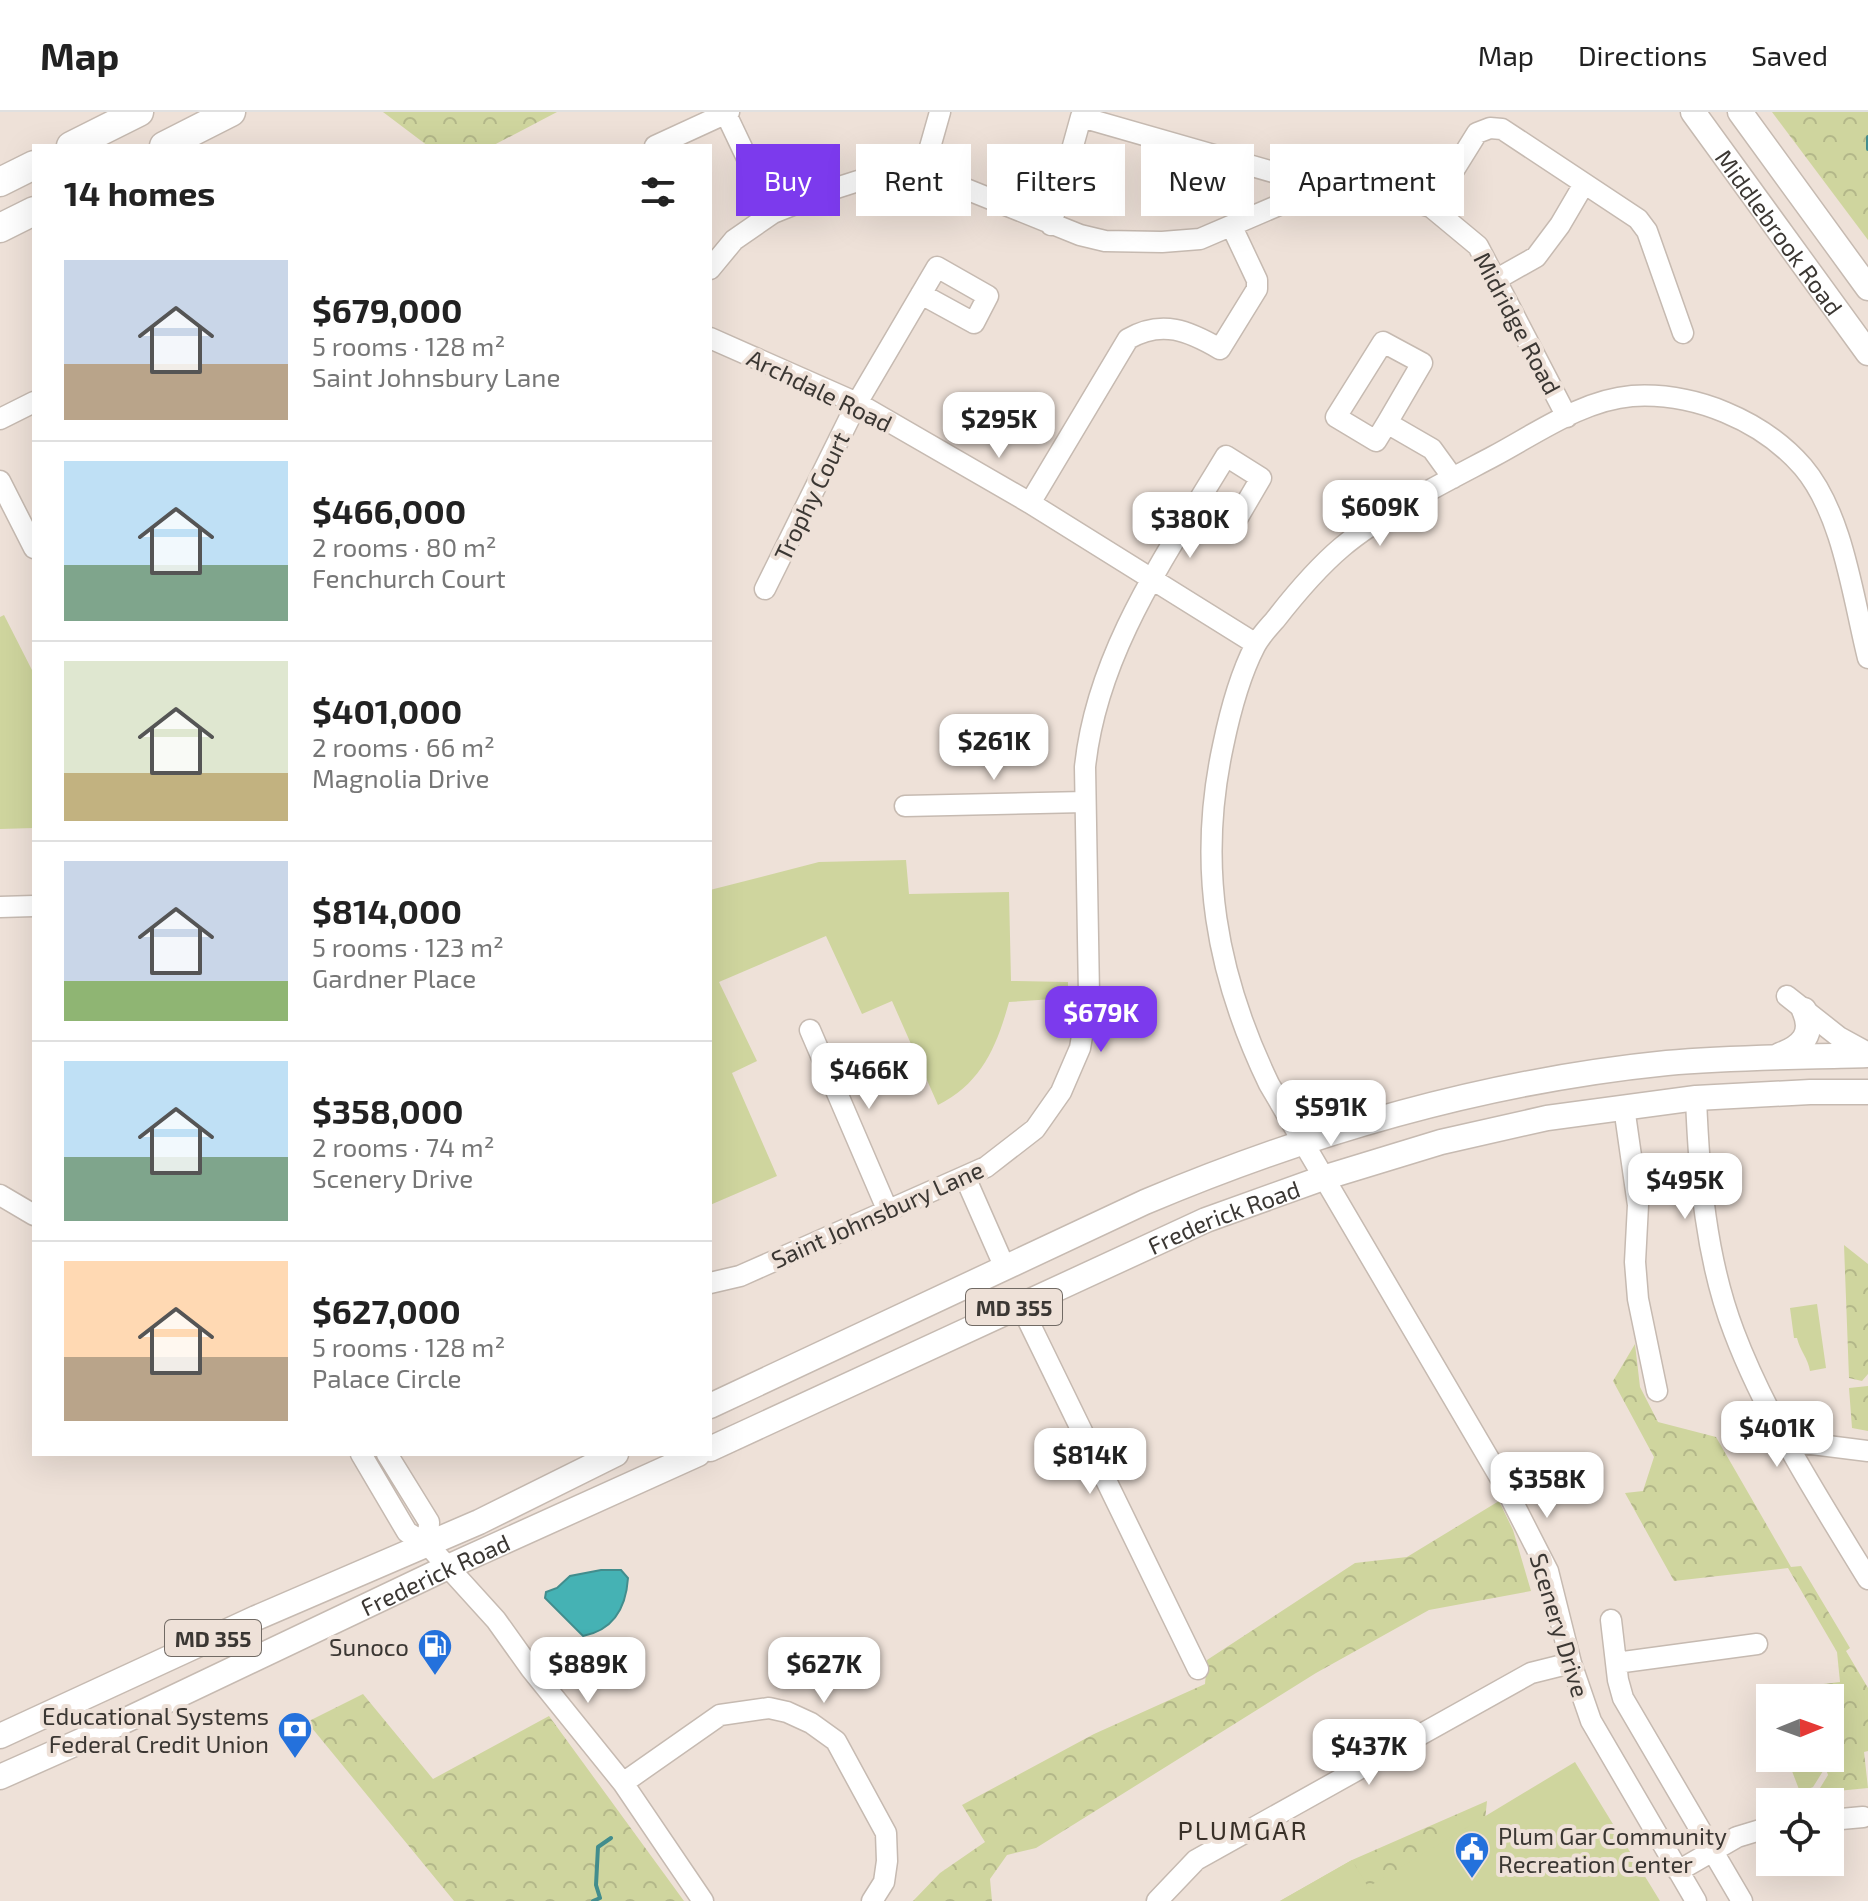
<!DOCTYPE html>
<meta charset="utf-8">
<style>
body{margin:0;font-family:"Exo 2",sans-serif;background:#f2f2f2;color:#222;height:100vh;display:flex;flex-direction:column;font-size:30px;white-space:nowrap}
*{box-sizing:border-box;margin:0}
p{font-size:26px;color:#767676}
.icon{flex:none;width:44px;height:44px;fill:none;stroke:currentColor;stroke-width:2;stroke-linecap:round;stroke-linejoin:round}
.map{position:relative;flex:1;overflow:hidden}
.side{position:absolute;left:32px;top:32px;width:680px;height:1312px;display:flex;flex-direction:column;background:#fff;border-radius:0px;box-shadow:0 8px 32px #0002}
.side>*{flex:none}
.banner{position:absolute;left:736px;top:32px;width:760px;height:72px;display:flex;gap:16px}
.needle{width:52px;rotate:89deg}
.buttons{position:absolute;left:1756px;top:1572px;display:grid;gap:16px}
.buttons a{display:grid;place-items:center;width:88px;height:88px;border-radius:0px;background:#fff;box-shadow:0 8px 32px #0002;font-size:40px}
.price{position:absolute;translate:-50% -68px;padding:0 18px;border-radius:16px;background:#fff;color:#222;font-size:26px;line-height:52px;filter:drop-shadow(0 2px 4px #0008)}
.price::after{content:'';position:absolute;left:50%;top:48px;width:24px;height:18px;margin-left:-12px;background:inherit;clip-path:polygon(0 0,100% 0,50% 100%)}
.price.current{background:#7c3aed;color:#fff}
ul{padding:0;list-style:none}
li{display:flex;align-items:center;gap:24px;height:200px;padding:0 32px}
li+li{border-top:2px solid #e0e0e0}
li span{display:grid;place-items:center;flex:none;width:224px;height:160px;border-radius:0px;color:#555}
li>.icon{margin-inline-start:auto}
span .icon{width:96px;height:96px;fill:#fffc;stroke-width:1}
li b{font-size:34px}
h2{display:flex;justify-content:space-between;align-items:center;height:96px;padding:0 32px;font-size:34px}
.tag{padding:0 28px;border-radius:0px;background:#fff;box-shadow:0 8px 32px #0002;font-size:28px;line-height:72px}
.tag.current{background:#7c3aed;color:#fff}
header{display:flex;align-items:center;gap:48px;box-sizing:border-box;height:112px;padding:0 40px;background:#fff;border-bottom:2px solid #e0e0e0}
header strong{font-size:38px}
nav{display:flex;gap:44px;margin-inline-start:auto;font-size:28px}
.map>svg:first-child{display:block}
</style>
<header>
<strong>Map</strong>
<nav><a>Map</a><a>Directions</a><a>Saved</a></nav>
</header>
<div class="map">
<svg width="1868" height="1789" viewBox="0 0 1868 1789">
<defs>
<pattern id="forest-crowns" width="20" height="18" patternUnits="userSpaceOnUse" patternTransform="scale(2)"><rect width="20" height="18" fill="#cfd59e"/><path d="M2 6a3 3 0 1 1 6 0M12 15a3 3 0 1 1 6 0" fill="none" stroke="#b3b789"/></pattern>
</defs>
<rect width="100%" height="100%" fill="#eee1d8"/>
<path fill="url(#forest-crowns)" d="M 383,0 L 557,0 L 492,34 L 428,34 Z
M 1772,0 L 1868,0 L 1868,128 Z
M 1844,1133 L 1868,1152 L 1868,1262 L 1862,1269 L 1849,1266 Z
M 1635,1232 L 1640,1275 L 1658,1310 L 1716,1325 L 1791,1455 L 1801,1454 L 1850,1536 L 1846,1539 L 1868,1576 L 1868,1639 L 1864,1640 L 1868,1676 L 1817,1681 L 1828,1663 L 1822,1646 L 1830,1646 L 1830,1586 L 1811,1586 L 1815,1573 L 1840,1570 L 1837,1540 L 1788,1456 L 1674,1469 L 1625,1381 L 1643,1379 L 1654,1345 L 1613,1269 Z
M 1868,1274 L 1868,1319 L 1852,1316 L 1849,1276 Z
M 1499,1389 L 1513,1418 L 1531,1479 L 1429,1498 L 1316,1561 L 1036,1736 L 1007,1743 L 990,1767 L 992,1789 L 913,1789 L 940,1761 L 985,1730 L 962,1693 L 1094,1622 L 1205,1572 L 1207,1548 L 1355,1451 L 1407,1445 Z
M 363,1582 L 433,1667 L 549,1604 L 684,1789 L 454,1789 L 307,1610 Z
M 1487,1689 L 1484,1719 L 1408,1789 L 1280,1789 L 1352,1748 Z"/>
<path fill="#cfd59e" d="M 4,503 L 34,562 L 34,716 L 0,717 L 0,505 Z
M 906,748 L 909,782 L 1009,780 L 1011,869 L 1068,870 L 1068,886 L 1009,890 C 997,934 981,972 938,993 L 892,889 L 862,902 L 826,824 L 719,870 L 757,949 L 732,961 L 777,1064 L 710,1093 L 710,778 L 819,750 Z
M 1817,1192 L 1826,1256 L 1810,1259 C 1808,1246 1800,1239 1797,1226 L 1794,1226 L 1790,1196 Z
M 1787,1646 L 1818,1646 L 1823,1659 L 1813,1675 L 1800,1680 Z
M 1575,1650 L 1660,1789 L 1280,1789 L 1352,1748 L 1368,1775 Z"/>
<path fill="#45b2b4" stroke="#428d8d" stroke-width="2" d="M 601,1458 L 621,1458 L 628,1466 C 626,1496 614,1518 583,1524 L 545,1486 L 546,1480 L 557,1476 L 570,1464 Z"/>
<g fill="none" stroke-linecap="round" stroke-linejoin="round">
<path stroke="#428d8d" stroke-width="4" d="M 1868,25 L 1868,37
M 593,1789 L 600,1786 L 596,1773 L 598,1735 L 611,1726"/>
<g stroke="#c6bab1" stroke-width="23">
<path id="minor" d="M 726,2 L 773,101
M 655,34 L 729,0
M 921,67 L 940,0
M 1431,95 L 1477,21 L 1490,16 L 1502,17 L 1638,107 L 1647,119 L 1683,221
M 1051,113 L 1081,5 L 1287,64 L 1296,85
M 710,157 L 734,128 L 773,101 L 830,78 L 858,69 L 887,66 L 921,67 L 956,73 L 1080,123 L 1105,129 L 1162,130 L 1200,127 L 1314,78 L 1348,74 L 1376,78 L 1431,95 L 1478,134 L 1567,305
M 1497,167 L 1536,145 L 1560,113 L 1584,72
M 710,226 L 857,291 L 1030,391 L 1256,532
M 0,307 L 34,290
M 1387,311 L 1422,251 L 1383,230 L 1336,305 L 1376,329 L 1387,311 L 1432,337 L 1453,366
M 0,369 L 34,436
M 1030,391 L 1128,227 C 1162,207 1189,219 1220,237 L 1257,177 L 1257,168 L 1232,115
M 765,477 L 857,291 L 937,155 L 988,184 L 974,211 L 921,182
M 905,694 L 1085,690
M 0,795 L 34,794
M 1787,884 L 1839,925 L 1868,941
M 810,918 L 887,1097
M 1696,986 C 1699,1064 1706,1147 1734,1220 C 1766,1305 1821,1390 1868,1467
M 1624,995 L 1638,1093 L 1635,1150 L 1638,1187 L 1657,1279
M 965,1065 L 1005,1156
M 0,1083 L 34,1103
M 710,1171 L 740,1164 L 986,1055 L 1035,1017 L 1061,980 L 1080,936 L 1089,883 L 1085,655 C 1097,539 1167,442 1226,344 L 1261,366 L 1237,407 L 1200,387
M 1020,1192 L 1198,1557
M 1788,1329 L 1868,1339
M 361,1342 L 407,1420 L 428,1433 L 496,1508 L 531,1557 L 623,1671 L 703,1789
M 387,1342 L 429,1410 L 428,1433
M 1611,1508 L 1618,1568 L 1623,1586 L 1742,1789
M 1616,1551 L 1757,1532
M 623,1671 L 720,1603 L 769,1596 L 787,1600 L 811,1611 L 836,1629 L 886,1721 L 887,1749 L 884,1770 L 872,1789
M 1830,1708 L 1863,1705
M 1678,1759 L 1737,1725 L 1770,1715
M 1157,1789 L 1196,1748 L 1531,1561 L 1571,1551
M 1696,1789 L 1591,1609 L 1571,1551 L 1548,1459 L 1502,1369 L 1269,972 C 1216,862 1197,754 1223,634 C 1230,600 1239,565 1255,534 C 1260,524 1268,516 1275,508 C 1296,481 1316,457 1342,435 C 1384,400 1445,370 1494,344 C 1537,321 1583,288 1632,284 C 1694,280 1762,308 1803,355 C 1843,402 1853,486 1868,546"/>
</g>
<g stroke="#c6bab1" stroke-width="27">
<g id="major">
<path id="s1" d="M 1693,0 L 1868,241"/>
<path d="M 1740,0 L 1868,176"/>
<path d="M 1780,943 C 1802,935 1815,922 1804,898"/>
<path d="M 710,1294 L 1145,1090 C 1311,1020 1487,969 1667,951 C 1734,945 1801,945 1868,943"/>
<path id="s2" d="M 710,1337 L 1206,1108 L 1323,1066 L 1441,1030 L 1547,1006 L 1696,986 L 1810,980 L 1868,980"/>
<path d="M 0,1624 L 256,1506 L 479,1410 L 616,1342"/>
<path id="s3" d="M 0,1665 L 99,1621 L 448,1455 L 698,1342"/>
</g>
</g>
<g stroke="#c6bab1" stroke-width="31">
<path id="highway" d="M 71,34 L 139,0
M 164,34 L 231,0
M 0,70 L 34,53
M 0,116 L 34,99"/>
</g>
<use href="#minor" stroke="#fff" stroke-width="20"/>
<use href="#major" stroke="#fff" stroke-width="24"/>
<use href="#highway" stroke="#fff" stroke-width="28"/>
</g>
<defs>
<g id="fuel-pin" transform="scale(1.8)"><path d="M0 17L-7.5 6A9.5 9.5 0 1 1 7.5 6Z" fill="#2471dc" stroke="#eee1d8"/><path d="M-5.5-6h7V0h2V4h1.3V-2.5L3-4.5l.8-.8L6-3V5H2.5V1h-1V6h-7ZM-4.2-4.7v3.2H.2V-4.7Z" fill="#fff"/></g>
<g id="bank-pin" transform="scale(1.8)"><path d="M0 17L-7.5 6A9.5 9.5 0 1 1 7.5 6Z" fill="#2471dc" stroke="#eee1d8"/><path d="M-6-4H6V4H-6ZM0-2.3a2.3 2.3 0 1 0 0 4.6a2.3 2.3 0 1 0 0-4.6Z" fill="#fff"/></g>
<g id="civic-pin" transform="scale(1.8)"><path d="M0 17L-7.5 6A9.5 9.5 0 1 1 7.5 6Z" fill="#2471dc" stroke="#eee1d8"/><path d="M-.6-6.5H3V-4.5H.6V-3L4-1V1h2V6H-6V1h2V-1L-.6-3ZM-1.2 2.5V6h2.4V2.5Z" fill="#fff"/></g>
</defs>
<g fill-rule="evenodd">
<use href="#fuel-pin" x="435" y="1534"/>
<use href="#bank-pin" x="295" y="1617"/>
<use href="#civic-pin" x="1472" y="1737"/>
</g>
<g text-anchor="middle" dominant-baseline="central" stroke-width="8" stroke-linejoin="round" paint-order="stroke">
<g fill="#eee1d8" stroke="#716a64" stroke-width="2">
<rect x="966" y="1177" width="96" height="36" rx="6"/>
<rect x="165" y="1508" width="96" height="36" rx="6"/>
</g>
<g font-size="22" font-weight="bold" fill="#3b3733">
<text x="1014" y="1195">MD 355</text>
<text x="213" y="1526">MD 355</text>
</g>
<g font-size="24" fill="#3b3733" stroke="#eee1d8">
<text stroke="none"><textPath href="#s1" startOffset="148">Middlebrook Road</textPath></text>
<text transform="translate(1518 211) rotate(62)">Midridge Road</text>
<text transform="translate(820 278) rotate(26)">Archdale Road</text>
<text transform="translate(811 384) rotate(-64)">Trophy Court</text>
<text transform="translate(877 1102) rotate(-24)">Saint Johnsbury Lane</text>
<text stroke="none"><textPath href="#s2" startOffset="564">Frederick Road</textPath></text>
<text stroke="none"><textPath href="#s3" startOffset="480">Frederick Road</textPath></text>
<text transform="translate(1560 1513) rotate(73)">Scenery Drive</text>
</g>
<g font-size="24" fill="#3b3733" stroke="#eee1d8" text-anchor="end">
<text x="409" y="1534">Sunoco</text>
<text x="269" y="1603">Educational Systems<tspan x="269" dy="28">Federal Credit Union</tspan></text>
<text x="1498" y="1723" text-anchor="start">Plum Gar Community<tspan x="1498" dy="28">Recreation Center</tspan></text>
</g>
<g font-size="26" letter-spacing="2" fill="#393028" stroke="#eee1d8">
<text x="1243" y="1717">PLUMGAR</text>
</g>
</g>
</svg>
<div class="buttons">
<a><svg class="needle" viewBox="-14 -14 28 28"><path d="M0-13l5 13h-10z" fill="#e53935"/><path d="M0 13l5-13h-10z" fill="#767676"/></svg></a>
<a><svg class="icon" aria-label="locate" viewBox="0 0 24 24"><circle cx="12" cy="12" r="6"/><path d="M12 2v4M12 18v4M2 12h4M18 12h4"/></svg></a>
</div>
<b class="price" style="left:999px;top:348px">$295K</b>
<b class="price" style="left:1380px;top:436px">$609K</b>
<b class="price" style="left:1190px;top:448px">$380K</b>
<b class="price" style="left:994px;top:670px">$261K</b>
<b class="price current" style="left:1101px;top:942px">$679K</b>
<b class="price" style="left:869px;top:999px">$466K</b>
<b class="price" style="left:1331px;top:1036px">$591K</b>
<b class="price" style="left:1685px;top:1109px">$495K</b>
<b class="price" style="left:1777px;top:1357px">$401K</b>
<b class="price" style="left:1090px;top:1384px">$814K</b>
<b class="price" style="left:1547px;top:1408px">$358K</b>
<b class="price" style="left:588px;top:1593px">$889K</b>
<b class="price" style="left:824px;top:1593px">$627K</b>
<b class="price" style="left:1369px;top:1675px">$437K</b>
<div class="banner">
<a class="tag current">Buy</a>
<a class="tag">Rent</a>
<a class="tag">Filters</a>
<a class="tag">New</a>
<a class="tag">Apartment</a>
</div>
<section class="side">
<h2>14 homes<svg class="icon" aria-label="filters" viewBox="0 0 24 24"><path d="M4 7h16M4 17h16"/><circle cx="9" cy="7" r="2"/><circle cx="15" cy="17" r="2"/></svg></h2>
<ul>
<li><span style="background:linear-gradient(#c9d6e8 65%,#b9a48a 0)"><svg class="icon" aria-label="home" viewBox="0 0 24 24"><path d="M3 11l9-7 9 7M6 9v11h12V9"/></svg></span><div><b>$679,000</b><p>5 rooms · 128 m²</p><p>Saint Johnsbury Lane</p></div></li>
<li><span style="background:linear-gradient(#bfe0f5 65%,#7fa58c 0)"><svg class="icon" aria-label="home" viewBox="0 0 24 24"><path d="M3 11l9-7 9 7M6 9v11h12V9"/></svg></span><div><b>$466,000</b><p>2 rooms · 80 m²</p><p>Fenchurch Court</p></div></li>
<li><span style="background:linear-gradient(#dfe7d0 70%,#c2b280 0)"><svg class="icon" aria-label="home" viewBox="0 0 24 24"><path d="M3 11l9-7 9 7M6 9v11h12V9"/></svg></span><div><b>$401,000</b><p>2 rooms · 66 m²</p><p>Magnolia Drive</p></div></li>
<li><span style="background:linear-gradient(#c9d6e8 75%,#8fb573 0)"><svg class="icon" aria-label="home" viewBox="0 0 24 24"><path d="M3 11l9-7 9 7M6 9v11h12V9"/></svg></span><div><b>$814,000</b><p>5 rooms · 123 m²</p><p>Gardner Place</p></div></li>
<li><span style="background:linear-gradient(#bfe0f5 60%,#7fa58c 0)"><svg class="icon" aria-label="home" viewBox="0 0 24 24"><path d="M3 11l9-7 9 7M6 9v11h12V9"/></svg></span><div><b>$358,000</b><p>2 rooms · 74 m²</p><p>Scenery Drive</p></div></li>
<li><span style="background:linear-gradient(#ffd9b3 60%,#b9a48a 0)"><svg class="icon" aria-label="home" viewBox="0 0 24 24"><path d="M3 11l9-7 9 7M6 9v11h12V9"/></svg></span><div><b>$627,000</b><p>5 rooms · 128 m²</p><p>Palace Circle</p></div></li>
</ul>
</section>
</div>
